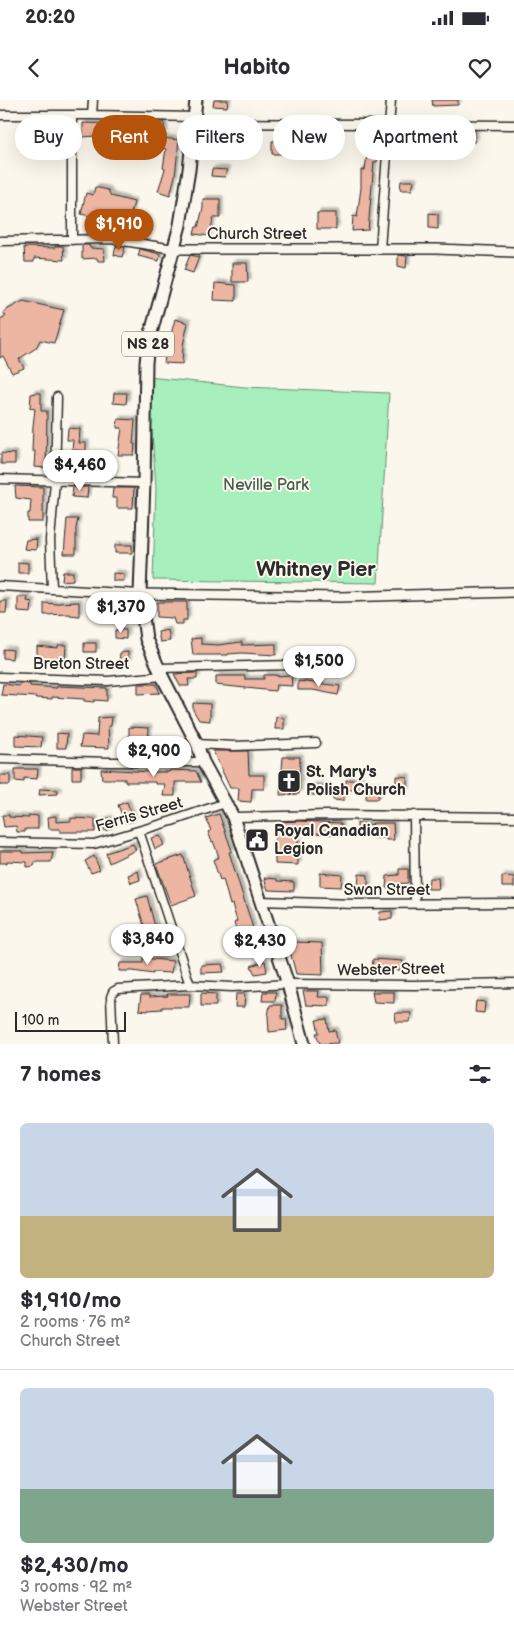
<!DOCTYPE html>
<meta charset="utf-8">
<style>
body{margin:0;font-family:"Balsamiq Sans",sans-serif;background:#f7f7f7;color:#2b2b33;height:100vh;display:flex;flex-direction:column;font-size:19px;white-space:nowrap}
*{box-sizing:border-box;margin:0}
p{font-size:16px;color:#7c7c81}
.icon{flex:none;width:28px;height:28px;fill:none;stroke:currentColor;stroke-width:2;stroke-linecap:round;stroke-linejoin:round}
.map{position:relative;height:944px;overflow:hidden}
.drawer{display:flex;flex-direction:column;background:#fff;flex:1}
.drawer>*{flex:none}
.hud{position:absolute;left:15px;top:15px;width:485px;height:45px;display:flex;gap:10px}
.scale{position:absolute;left:15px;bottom:12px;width:111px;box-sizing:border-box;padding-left:5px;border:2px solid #2b2b2b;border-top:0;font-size:14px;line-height:18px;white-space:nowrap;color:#2b2b2b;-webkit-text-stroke:4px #fbf7ec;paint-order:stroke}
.price{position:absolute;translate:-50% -42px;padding:0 11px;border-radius:18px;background:#fff;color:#222;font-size:16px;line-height:32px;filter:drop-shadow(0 1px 2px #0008)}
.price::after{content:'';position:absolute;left:50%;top:30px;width:15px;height:11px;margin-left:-8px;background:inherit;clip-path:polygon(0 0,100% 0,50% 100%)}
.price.on{background:#b45309;color:#fff}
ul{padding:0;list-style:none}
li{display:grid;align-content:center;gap:10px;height:265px;padding:0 20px}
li+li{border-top:1px solid #e1e1e2}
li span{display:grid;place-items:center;height:155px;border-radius:8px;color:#555}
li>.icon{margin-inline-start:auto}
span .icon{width:90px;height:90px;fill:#fffc;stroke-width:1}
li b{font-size:21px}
h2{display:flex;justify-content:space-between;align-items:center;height:60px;padding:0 20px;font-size:21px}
.chip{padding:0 18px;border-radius:22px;background:#fff;box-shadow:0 5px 20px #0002;font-size:18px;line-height:45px}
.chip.on{background:#b45309;color:#fff}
.status{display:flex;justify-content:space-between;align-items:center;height:35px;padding:0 25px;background:#fff;direction:ltr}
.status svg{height:14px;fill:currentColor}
header{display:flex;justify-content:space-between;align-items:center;height:65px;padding:0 20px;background:#fff;font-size:22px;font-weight:700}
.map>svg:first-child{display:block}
</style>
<div class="status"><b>20:20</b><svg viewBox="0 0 49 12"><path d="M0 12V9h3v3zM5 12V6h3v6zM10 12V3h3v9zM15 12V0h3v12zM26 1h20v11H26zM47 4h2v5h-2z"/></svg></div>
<header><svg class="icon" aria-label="back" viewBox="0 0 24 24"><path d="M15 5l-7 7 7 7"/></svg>Habito<svg class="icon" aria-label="heart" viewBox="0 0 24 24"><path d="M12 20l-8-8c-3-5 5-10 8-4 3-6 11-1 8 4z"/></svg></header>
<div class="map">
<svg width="514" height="944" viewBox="0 0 514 944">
<defs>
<filter id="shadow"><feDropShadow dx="3" dy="-3" stdDeviation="1" flood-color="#0004"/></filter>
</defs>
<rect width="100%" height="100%" fill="#fbf7ec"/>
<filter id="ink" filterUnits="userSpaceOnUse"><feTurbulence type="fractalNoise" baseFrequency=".02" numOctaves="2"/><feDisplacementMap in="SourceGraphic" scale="10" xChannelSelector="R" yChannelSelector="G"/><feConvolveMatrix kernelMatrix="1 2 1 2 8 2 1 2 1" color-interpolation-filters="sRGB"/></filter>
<g filter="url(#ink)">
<path fill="#a7efbc" stroke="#698d74" d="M 148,277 L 245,287 L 389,293 L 378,483 L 153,480 L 156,388 Z"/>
<path fill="#edb6a3" stroke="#2b2b2b" filter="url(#shadow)" d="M 214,0 L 228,0 L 227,7 L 213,6 Z
M 432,0 L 458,0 L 458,5 L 433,6 Z
M 83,23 L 155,25 L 155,23 L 164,23 L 165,35 L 139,36 L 120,34 L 120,37 L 109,35 L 83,37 Z
M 26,25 L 34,25 L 35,38 L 26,39 Z
M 50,25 L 63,25 L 63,45 L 52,46 Z
M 365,30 L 380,30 L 377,62 L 374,62 L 368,130 L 352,131 L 353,116 L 357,117 L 361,88 L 361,70 L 365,70 L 369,39 L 365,39 Z
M 465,30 L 475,30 L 475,42 L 457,41 L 457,46 L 448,45 L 448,44 L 430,44 L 430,46 L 406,44 L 408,32 L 465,33 Z
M 162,38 L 179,40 L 175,76 L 170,95 L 158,91 L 165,69 L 163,68 L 166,49 L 161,48 Z
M 272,41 L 301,41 L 301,54 L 272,54 Z
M 212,69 L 227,70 L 225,77 L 211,76 Z
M 401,81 L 414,81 L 412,90 L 400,90 Z
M 95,87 L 108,90 L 111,96 L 134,102 L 128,125 L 81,114 L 86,93 L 93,95 Z
M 203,99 L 220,99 L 220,118 L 213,118 L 210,136 L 194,134 L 196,127 L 198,127 L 203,108 Z
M 317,113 L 336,113 L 336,129 L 317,129 Z
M 429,113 L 438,114 L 438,129 L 429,128 Z
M 82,145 L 89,145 L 90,148 L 104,149 L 105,161 L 98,161 L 97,158 L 82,159 Z
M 55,146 L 63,146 L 64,160 L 34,158 L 34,162 L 25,162 L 24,147 L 55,148 Z
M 116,146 L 125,147 L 122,157 L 114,155 Z
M 140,149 L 160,154 L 159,161 L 138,156 Z
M 190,155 L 199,157 L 193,173 L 184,170 Z
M 398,155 L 407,156 L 406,168 L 398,166 Z
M 232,163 L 247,163 L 248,182 L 232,182 Z
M 215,183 L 236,185 L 236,201 L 214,200 Z
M 23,201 L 64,210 L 54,243 L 40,240 L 36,248 L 19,259 L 24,268 L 12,273 L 3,256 L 0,258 L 0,219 L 6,216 L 3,212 Z
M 175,219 L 188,223 L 183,245 L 182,264 L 164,263 L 165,256 L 166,256 L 167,242 L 169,242 Z
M 37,293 L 41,293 L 41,311 L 47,311 L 46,368 L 34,367 L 35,351 L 32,351 L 33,326 L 35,309 L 30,308 L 31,294 Z
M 114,293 L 127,293 L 126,304 L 113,303 Z
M 118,319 L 135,320 L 133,344 L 135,344 L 134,355 L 118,355 L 122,328 L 117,328 Z
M 68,328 L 80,329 L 79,343 L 86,343 L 86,351 L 72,350 L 73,340 L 67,340 Z
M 1,353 L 15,354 L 15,364 L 1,364 Z
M 79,362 L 107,363 L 107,370 L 78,369 Z
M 15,386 L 43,387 L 43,422 L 28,422 L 28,413 L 30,413 L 31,400 L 16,398 Z
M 73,387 L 88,387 L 87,398 L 72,397 Z
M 113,388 L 134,388 L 133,408 L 117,408 L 117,398 L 112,398 Z
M 67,419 L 78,419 L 76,428 L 76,454 L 64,454 Z
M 37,439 L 36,450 L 24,449 L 26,440 Z
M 115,445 L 132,445 L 132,453 L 115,453 Z
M 18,462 L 28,463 L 28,473 L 18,473 Z
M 63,472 L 73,472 L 73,480 L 62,481 Z
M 113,473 L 124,474 L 124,481 L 113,481 Z
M 18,497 L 28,497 L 27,501 L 32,502 L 31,513 L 18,512 Z
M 107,498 L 130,499 L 131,512 L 112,512 L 112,506 L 107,505 Z
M 0,501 L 7,501 L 6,513 L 0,513 Z
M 79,502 L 79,516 L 70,515 L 70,514 L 44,515 L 44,503 L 58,504 L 58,503 Z
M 157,502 L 187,502 L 187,520 L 183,520 L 183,524 L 175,524 L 173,518 L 157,517 Z
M 115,530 L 126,530 L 126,539 L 115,538 Z
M 168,530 L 170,541 L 160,542 L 158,532 Z
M 201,538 L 201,544 L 218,545 L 242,542 L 242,545 L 276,544 L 276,555 L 242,553 L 228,554 L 228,555 L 193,555 L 191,539 Z
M 84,543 L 96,543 L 96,552 L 84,552 Z
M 58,545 L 66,545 L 65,560 L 37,558 L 37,546 L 58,548 Z
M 3,549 L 13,550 L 12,559 L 3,558 Z
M 128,552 L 128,562 L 119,563 L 120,553 Z
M 197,573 L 197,579 L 188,579 L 189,586 L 180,586 L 174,574 Z
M 264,575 L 276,575 L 276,576 L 291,575 L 292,586 L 276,585 L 275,591 L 216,585 L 216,576 L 245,576 L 245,579 L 264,579 Z
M 298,581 L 340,586 L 338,595 L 313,590 L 298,590 Z
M 20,583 L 30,584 L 30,586 L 57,588 L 57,586 L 107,588 L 107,601 L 94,600 L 94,602 L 84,601 L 84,599 L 52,597 L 52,599 L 36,598 L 36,597 L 1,595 L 3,584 L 19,586 Z
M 138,584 L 156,584 L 160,593 L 138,594 Z
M 193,603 L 210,604 L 210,621 L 199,620 L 193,610 Z
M 112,617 L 111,626 L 108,626 L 109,648 L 80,647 L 82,635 L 97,636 L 98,618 Z
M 276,617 L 284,618 L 284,629 L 275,629 Z
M 129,627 L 149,628 L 148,645 L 129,644 Z
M 57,633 L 67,634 L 66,648 L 57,648 Z
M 15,635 L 42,637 L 41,647 L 15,646 Z
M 213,651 L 248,651 L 249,675 L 264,675 L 264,689 L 252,689 L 251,702 L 238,701 L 239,688 L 230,688 Z
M 283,657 L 300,657 L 299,694 L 280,695 Z
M 72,667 L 81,667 L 81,679 L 72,679 Z
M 15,669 L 38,669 L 37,679 L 24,678 L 24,682 L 15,681 Z
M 101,669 L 151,672 L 169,672 L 170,670 L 196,671 L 201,682 L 175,682 L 175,696 L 163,696 L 165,684 L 155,684 L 155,682 L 125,682 L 125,679 L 102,679 Z
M 0,675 L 10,675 L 10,685 L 0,685 Z
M 396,676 L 407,677 L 407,691 L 396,691 Z
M 346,680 L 361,680 L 361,684 L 378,686 L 378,699 L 366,699 L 367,689 L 346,690 Z
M 311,686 L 325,686 L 326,695 L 311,695 Z
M 40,689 L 58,690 L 58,694 L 39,695 Z
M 333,690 L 343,690 L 343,701 L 333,700 Z
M 127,702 L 134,721 L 125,723 L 118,705 Z
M 219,714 L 232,751 L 229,752 L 253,828 L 237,833 L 234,823 L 237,821 L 232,804 L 230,805 L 223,779 L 220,780 L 213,760 L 219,757 L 213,741 L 212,742 L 208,732 L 211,731 L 206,718 Z
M 2,715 L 9,715 L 9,717 L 29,718 L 29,715 L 38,716 L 38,729 L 25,729 L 25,732 L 17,732 L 16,726 L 4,727 Z
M 56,716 L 56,722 L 71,721 L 71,718 L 95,719 L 95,732 L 60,732 L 60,729 L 49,729 L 48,717 Z
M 109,718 L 112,728 L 105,731 L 101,721 Z
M 298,721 L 341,723 L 341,735 L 314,733 L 298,734 L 298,765 L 275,764 L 275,727 L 282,727 L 282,722 Z
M 357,723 L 373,725 L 372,723 L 393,723 L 394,740 L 386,740 L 386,738 L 373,738 L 373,734 L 357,734 Z
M 160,736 L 164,745 L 155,749 L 151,738 Z
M 133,744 L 136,750 L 109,763 L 106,753 Z
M 0,751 L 23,751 L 23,753 L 53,752 L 51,762 L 35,762 L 34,766 L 27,767 L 27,762 L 7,761 L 7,763 L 0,763 Z
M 183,755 L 196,796 L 171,805 L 156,764 Z
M 94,756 L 100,770 L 91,773 L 85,761 Z
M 399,769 L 408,769 L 408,783 L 395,784 L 395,788 L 386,788 L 387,776 L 399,775 Z
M 138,771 L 140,780 L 131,783 L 128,775 Z
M 320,773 L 342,775 L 341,787 L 320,786 Z
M 359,774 L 368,775 L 368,788 L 358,788 Z
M 502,776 L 514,777 L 514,787 L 502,787 Z
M 264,778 L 277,779 L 277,781 L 294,782 L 294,791 L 268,790 Z
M 429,778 L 438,778 L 439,789 L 428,789 Z
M 147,796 L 154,823 L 165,848 L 155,852 L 149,836 L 144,838 L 140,827 L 144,826 L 136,799 Z
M 392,811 L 392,819 L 379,820 L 380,812 Z
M 294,842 L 322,843 L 323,875 L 296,874 L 290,851 Z
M 143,858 L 173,861 L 171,873 L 153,872 L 153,874 L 133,871 L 119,871 L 120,863 L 143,863 Z
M 373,859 L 403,861 L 402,870 L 372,871 Z
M 265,861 L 267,872 L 255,874 L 251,866 Z
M 222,864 L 224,872 L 201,873 L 201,865 Z
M 303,891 L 319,891 L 318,897 L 329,897 L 329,906 L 306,905 Z
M 263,892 L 276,892 L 275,901 L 262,901 Z
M 372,892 L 394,892 L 394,903 L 374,902 Z
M 201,893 L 216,894 L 216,906 L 201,906 Z
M 167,894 L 190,894 L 189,907 L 162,907 L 162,909 L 148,910 L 148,911 L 139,910 L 141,895 L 149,895 L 149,897 L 168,896 Z
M 236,894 L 245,894 L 244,907 L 235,907 Z
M 476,901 L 485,902 L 484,913 L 475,912 Z
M 270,905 L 282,905 L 282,919 L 286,919 L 287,930 L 269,932 L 268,916 Z
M 395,913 L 411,913 L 410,922 L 396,922 Z
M 327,919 L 329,931 L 335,930 L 338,943 L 320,944 L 316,933 L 319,933 L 316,920 Z"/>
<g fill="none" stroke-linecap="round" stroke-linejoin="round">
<g stroke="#2b2b2b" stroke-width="11">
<path id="minor" d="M 0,15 L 92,15 L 194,17
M 72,15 L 72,140
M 92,15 L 93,0
M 194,23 L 514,25
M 0,141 L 111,139 L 174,149
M 380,149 L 391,0
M 0,379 L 144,383
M 0,486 L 140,494
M 52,488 L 50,440 L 55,381 L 57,297
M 159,568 L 341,564
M 0,577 L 108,581 L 162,576
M 197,644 L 234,646 L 316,643
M 0,659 L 110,662 L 203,662
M 414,715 L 415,803
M 233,717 L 327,715 L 514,717
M 139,731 L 190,885
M 0,742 L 94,744 L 172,721 L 225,703
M 260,801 L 355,804 L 514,803
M 113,944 L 111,897 L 113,892 L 118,889 L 190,885 L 232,887 L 288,884 L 415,885 L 514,883"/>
</g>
<g stroke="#2b2b2b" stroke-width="12">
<path id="tertiary" d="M 174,149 L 436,149 L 514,152
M 140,494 L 340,497 L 514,492"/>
</g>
<g stroke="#2b2b2b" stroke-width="15">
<path id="primary" d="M 196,0 L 189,70 L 180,125 L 148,244 L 146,263 L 144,383 L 140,494 L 146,539 L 162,576 L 197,644 L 203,662 L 233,717 L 288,884 L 304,944"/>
</g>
<use href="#minor" stroke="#fbf7ec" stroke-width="8"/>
<use href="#tertiary" stroke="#fbf7ec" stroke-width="9"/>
<use href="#primary" stroke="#fbf7ec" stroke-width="11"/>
</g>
</g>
<defs>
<g id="church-square" transform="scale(1.25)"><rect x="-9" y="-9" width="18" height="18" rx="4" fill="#2b2b2b" stroke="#fbf7ec"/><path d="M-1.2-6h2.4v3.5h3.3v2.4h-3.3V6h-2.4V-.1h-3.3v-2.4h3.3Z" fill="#fff"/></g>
<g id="civic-square" transform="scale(1.25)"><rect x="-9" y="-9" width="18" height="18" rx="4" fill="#2b2b2b" stroke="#fbf7ec"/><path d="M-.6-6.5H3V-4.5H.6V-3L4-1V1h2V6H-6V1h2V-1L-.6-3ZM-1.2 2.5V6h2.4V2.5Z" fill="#fff"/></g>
</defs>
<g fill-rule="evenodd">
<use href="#church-square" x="289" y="681"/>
<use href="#civic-square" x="257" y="740"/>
</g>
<g text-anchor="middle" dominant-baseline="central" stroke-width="4" stroke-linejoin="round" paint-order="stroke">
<rect fill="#fbf7ec" stroke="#696865" stroke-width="1" x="122" y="231.5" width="52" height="25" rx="4"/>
<g font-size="15" font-weight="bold" fill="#2b2b2b">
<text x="148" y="244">NS 28</text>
</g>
<g font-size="16" fill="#2b2b2b" stroke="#fbf7ec">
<text x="257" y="134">Church Street</text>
<text x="81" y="564">Breton Street</text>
<text transform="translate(139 715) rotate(-16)">Ferris Street</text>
<text x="387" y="790">Swan Street</text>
<text transform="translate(391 870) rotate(-1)">Webster Street</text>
</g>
<g font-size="16" fill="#4a5c4f" stroke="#fbf7ec">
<text x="266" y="385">Neville Park</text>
</g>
<g font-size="16" font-weight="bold" fill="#2b2b2b" stroke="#fbf7ec" text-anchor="start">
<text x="306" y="672">St. Mary's<tspan x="306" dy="18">Polish Church</tspan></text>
<text x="274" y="731">Royal Canadian<tspan x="274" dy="18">Legion</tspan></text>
</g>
<g font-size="21" font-weight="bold" fill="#2b2b2b" stroke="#fbf7ec">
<text x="316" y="469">Whitney Pier</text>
</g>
</g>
</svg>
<div class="scale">100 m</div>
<b class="price on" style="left:119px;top:151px">$1,910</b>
<b class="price" style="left:80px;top:392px">$4,460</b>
<b class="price" style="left:121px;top:534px">$1,370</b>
<b class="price" style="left:319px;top:588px">$1,500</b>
<b class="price" style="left:154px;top:678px">$2,900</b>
<b class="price" style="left:148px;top:866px">$3,840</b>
<b class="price" style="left:260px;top:868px">$2,430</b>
<div class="hud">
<a class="chip">Buy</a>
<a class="chip on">Rent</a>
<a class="chip">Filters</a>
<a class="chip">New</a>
<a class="chip">Apartment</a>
</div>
</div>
<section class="drawer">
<h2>7 homes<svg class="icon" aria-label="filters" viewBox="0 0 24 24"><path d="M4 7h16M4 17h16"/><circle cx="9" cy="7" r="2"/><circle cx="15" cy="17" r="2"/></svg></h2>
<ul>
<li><span style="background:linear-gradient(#c9d6e8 60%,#c2b280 0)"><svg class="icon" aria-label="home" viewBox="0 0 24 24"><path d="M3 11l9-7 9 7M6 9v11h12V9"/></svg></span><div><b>$1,910/mo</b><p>2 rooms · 76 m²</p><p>Church Street</p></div></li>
<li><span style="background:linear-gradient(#c9d6e8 65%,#7fa58c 0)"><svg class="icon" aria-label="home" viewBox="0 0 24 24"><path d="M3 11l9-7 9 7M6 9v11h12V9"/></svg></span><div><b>$2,430/mo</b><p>3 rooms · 92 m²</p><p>Webster Street</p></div></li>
</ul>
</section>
